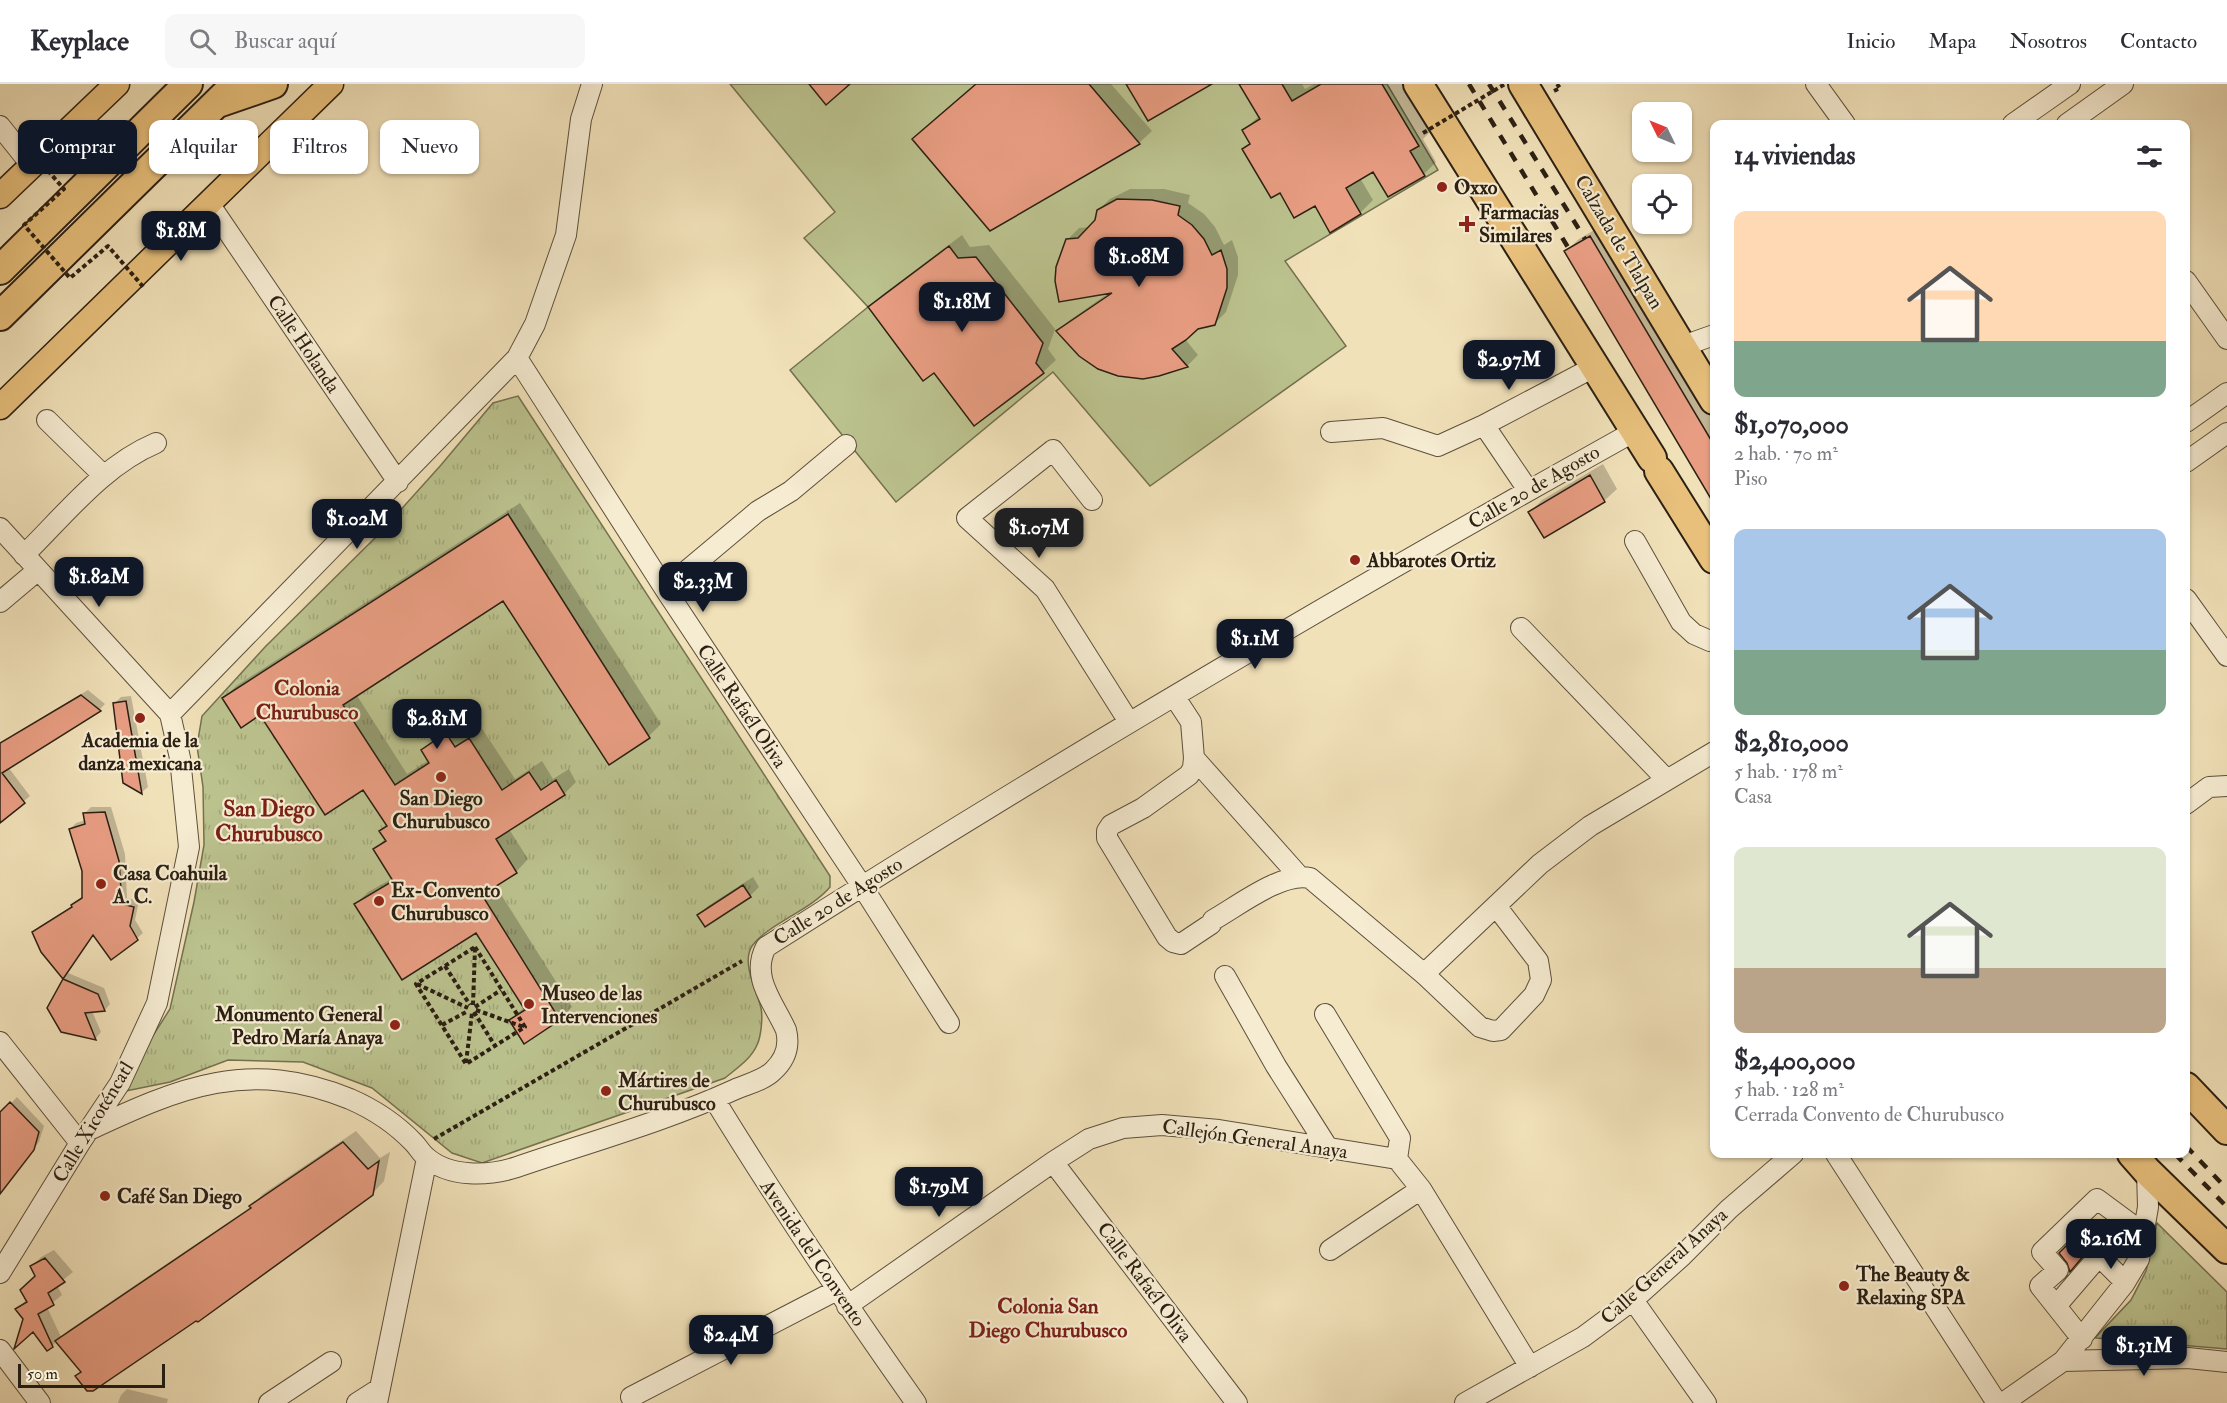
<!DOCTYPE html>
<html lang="es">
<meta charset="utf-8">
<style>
body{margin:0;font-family:"IM FELL Double Pica",serif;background:#f7f7f7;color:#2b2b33;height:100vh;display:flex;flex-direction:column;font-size:22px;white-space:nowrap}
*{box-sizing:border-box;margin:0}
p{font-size:20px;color:#7c7c81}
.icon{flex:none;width:33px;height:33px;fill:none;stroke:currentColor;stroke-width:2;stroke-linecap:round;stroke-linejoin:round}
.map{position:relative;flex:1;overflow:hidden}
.panel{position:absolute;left:1710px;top:36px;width:480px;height:1038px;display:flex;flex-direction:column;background:#fff;border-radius:12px;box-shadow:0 2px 4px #0004}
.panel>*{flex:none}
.top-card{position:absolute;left:18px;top:36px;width:570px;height:54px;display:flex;gap:12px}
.needle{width:39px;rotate:313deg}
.buttons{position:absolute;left:1632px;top:18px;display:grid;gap:12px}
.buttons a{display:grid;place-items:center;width:60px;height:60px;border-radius:12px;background:#fff;box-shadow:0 2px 4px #0004;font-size:30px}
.scale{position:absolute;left:18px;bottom:15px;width:147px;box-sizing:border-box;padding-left:6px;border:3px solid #2c2013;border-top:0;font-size:16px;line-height:21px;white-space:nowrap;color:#2c2013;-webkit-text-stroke:4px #f6ecd2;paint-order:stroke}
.price{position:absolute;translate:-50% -51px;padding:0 14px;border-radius:12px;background:#111827;color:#fff;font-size:20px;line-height:39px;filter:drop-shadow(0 2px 3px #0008)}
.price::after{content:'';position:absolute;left:50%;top:36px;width:18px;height:14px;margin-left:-9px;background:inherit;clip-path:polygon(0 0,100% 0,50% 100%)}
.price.active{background:#222;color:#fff}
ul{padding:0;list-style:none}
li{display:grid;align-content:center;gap:12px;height:318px;padding:0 24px}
li span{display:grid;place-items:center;height:186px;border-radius:12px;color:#555}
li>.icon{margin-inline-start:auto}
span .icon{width:108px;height:108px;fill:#fffc;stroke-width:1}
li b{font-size:26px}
h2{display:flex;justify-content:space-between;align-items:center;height:72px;padding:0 24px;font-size:26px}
.pill{padding:0 21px;border-radius:12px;background:#fff;box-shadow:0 2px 4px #0004;font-size:21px;line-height:54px}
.pill.active{background:#111827;color:#fff}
header{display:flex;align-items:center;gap:36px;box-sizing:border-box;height:84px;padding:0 30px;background:#fff;border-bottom:2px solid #e1e1e2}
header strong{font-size:28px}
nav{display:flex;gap:33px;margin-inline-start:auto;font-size:21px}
.search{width:420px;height:54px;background:#f7f7f7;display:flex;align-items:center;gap:15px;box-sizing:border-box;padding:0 21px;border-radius:12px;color:#7c7c81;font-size:22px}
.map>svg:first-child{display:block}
</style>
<header>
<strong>Keyplace</strong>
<div class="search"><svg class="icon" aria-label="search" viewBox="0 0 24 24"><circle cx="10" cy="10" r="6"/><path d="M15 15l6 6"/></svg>Buscar aquí</div>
<nav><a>Inicio</a><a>Mapa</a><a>Nosotros</a><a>Contacto</a></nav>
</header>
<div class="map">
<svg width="2227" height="1319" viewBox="0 0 2227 1319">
<defs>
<pattern id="park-tufts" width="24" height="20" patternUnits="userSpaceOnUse" patternTransform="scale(1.5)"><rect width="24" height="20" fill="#bbc28e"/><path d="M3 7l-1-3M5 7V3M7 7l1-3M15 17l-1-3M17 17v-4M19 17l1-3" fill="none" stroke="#a1a67a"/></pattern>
</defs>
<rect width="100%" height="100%" fill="#f1e1b9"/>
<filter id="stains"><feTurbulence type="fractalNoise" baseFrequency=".00333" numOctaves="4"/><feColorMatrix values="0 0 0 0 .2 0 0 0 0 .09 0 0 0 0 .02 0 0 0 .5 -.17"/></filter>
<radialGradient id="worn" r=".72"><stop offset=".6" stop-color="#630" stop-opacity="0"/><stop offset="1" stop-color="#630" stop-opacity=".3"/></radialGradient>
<path fill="url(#park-tufts)" stroke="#747150" stroke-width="1.5" d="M 518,312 L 830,792 L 830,803 C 811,826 768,840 752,862 C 741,879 757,907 761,924 C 763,933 761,953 757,961 C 751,975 737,984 725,994 L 482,1079 L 452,1069 L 372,1004 L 303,978 L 228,976 L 170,998 L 126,1007 L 120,1003 L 170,925 L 194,818 L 204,761 L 203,703 L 197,662 L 202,632 L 265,563 L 379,450 L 441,381 L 493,319 Z
M 2157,1139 L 2227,1208 L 2227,1265 L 2095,1254 L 2131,1216 L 2146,1187 Z"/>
<path fill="#bbc28e" stroke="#747150" stroke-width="1.5" d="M 730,0 L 1387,0 L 1438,86 L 1285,177 L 1346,262 L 1150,402 L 1053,288 L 896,418 L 790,286 L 868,223 L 804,154 L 835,128 Z"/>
<path fill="#0003" d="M 976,0 L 1111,0 L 1152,47 L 1139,59 L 990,145 Z
M 1241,0 L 1302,0 L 1305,5 L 1314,0 L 1402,0 L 1430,48 L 1423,55 L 1436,78 L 1424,90 L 1374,86 L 1360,94 L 1373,116 L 1360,129 L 1315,120 L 1280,107 L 1244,65 L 1251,58 L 1244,46 L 1259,32 Z
M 1130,105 L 1164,105 L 1190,111 L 1188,119 L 1204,130 L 1215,143 L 1224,161 L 1232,156 L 1238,173 L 1238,191 L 1226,228 L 1214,240 L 1197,244 L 1185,255 L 1198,271 L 1187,282 L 1058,247 L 1070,236 L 1110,208 L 1067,156 L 1079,144 L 1091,143 L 1096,137 L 1098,126 L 1110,115 Z
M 1603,141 L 1714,329 L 1714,417 L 1566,167 L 1579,155 Z
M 962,151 L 970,163 L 989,161 L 1055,245 L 1048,265 L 1056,276 L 1043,288 L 934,287 L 870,223 L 882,211 Z
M 1603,380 L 1617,405 L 1604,417 L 1530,428 L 1542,416 Z
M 520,419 L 661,640 L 649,652 L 609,679 L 503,515 L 356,610 L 407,690 L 429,676 L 422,666 L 435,654 L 459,638 L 468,652 L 481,643 L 515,695 L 542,677 L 553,695 L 569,685 L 576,698 L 564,710 L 509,745 L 528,775 L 516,788 L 495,801 L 572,923 L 560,935 L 525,957 L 511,936 L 524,923 L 477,847 L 355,821 L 368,808 L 393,794 L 375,765 L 386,754 L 381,747 L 388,741 L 364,704 L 261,629 L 224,614 L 236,602 Z
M 88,606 L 105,620 L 100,625 L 8,683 L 30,712 L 0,737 L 0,659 Z
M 131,612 L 148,703 L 142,708 L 124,698 L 115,619 L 121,613 Z
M 91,723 L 111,723 L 125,770 L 127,814 L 139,817 L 135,836 L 143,849 L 137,854 L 94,850 L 68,889 L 104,904 L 110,920 L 105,926 L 92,927 L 101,948 L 96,954 L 62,947 L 49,924 L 65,895 L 42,868 L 34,848 L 40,842 L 73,822 L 83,812 L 83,786 L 70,745 L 76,739 L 86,736 L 85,729 Z
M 753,793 L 759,803 L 750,812 L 699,831 L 708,822 Z
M 17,1013 L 44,1042 L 39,1058 L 10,1096 L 0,1096 L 0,1031 Z
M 356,1047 L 380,1074 L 390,1068 L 384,1097 L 372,1110 L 197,1235 L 82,1287 L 57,1257 L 52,1262 L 17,1225 L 27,1215 L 37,1192 L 32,1182 L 41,1173 L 54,1166 L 73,1188 L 57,1201 L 62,1211 L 47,1223 L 61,1253 L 69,1246 L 252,1122 L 263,1110 Z
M 2087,1143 L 2096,1152 L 2092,1160 L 2069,1178 L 2061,1169 Z
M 127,1305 L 168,1315 L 167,1319 L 118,1319 L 121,1311 Z"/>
<path fill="#e89d82" stroke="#2c2013" stroke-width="1.5" d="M 809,0 L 850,0 L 826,21 Z
M 976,0 L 1089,0 L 1140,60 L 990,147 L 912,55 Z
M 1126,0 L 1212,0 L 1148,37 Z
M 1239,0 L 1282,0 L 1292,17 L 1321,0 L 1382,0 L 1419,62 L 1410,67 L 1425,92 L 1388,113 L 1373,88 L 1346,104 L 1361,130 L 1330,149 L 1315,122 L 1294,134 L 1280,109 L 1271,114 L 1242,65 L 1250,60 L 1242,46 L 1260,35 Z
M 1117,115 L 1152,116 L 1180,122 L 1178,131 L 1192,141 L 1204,155 L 1212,171 L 1221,166 L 1227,185 L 1227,204 L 1215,241 L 1198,245 L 1186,256 L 1172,265 L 1188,283 L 1159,292 L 1143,295 L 1118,292 L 1098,285 L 1079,272 L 1056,247 L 1112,209 L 1059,218 L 1055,197 L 1056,183 L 1066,155 L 1078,154 L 1095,136 L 1097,126 Z
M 1590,152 L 1714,361 L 1714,420 L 1564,167 Z
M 949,162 L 958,174 L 976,173 L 1043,259 L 1036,279 L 1044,289 L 974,342 L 934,289 L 923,297 L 868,223 Z
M 1590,391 L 1605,418 L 1544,454 L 1528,428 Z
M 508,430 L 650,654 L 609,681 L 503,517 L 343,621 L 395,701 L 429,679 L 421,666 L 446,649 L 455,663 L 469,654 L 502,706 L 529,688 L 541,706 L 556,696 L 565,711 L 496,755 L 517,789 L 482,811 L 560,936 L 524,960 L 509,936 L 525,926 L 476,849 L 402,896 L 354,820 L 393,797 L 373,765 L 386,757 L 379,747 L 387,742 L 363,706 L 325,731 L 260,631 L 241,644 L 222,614 Z
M 81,611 L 101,627 L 2,689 L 25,719 L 0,739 L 0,659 Z
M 126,617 L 142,710 L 123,699 L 113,619 Z
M 105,728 L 119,777 L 122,820 L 134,823 L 130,842 L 138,856 L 111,876 L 93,851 L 63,895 L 41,868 L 32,848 L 72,823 L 71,821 L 82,814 L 82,787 L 69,745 L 85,740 L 83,729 Z
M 743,801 L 751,813 L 705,843 L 697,831 Z
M 63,895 L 98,910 L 105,927 L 85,929 L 96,956 L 61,948 L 47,924 Z
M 10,1018 L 39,1048 L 34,1066 L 0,1110 L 0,1028 Z
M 343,1058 L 368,1085 L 379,1077 L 373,1111 L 198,1238 L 196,1237 L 93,1307 L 87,1307 L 75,1292 L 81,1288 L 55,1257 L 251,1124 L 249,1122 Z
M 2084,1144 L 2095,1155 L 2090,1164 L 2070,1188 L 2067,1179 L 2059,1169 Z
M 45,1174 L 65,1198 L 48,1209 L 54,1221 L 38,1230 L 53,1263 L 47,1267 L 33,1248 L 14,1265 L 23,1235 L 15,1225 L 27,1218 L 20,1206 L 35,1192 L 30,1182 Z"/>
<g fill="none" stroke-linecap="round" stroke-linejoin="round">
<g stroke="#5d503c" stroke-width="22">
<path id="minor" d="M 1816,0 L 1845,40
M 2013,40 L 2070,0
M 2067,40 L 2123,0
M 0,42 L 32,82
M 210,121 L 398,398
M 2186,197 L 2227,255
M 1683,262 L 1714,251
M 517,274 L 665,505 L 862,802 L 949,939
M 47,336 L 103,391
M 2186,338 L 2227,309
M 1484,341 L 1528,406
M 1331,348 L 1383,344 L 1438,362 L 1484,341 L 1596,282
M 2186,378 L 2227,349
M 1092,416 L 1053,366 L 967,434 L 1045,505 L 1129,638
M 0,444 L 170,630 L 180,674 L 189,763 L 157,919 L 120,999 L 80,1059 L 0,1189
M 1635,457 L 1681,538 L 1694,550 L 1710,557 L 1714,556
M 24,471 C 65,431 102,382 156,359
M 665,505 L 758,427 L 791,407 L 846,361
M 2186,515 L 2227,572
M 0,518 L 38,486
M 1521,544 L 1667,696
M 1174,612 L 1191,638 L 1194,674 L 1193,684 L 1189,691 L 1143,724 L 1111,741 L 1107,747 L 1107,754 L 1167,853 L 1173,858 L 1181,860 L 1211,840 L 1213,836 C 1238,822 1281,788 1310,794 L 1424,890 L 1480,943 L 1493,947 L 1501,946 L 1534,911 L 1541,896 L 1538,877 L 1496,822
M 170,630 L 517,274 L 535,240 L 566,151 L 581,35 L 592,0
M 1194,674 L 1299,792
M 2186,720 L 2209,703 L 2227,702
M 1424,890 L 1540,780 L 1590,742 L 1714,668
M 1225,892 L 1276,982 L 1328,1064
M 1325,930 L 1400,1054 L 1397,1075
M 0,958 L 80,1059
M 714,1015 C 778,1119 846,1220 916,1319
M 89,1046 C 181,1003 249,974 350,1015 C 373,1025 397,1041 414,1059 C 418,1063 421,1069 426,1073 C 449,1094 489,1092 517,1083 C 590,1058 666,1037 736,1005 C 748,1000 764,996 773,987 C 785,976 790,962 786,946 C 774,919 750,893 766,863 C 1050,682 1341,511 1635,347
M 1836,1070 L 1997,1319
M 1053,1078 L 1237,1319
M 1330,1166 L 1421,1105
M 2099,1172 L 2125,1198
M 1633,1216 L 1706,1319
M 847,1222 L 1053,1078 L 1089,1055 L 1123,1044 L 1162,1041 L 1219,1046 L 1397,1075 L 1421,1105 L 1530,1283
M 2056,1222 L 2099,1172 L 2120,1132
M 2082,1255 L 2040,1202 L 2058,1186 L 2042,1168 L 2097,1115 L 2143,1149
M 0,1266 L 40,1319
M 2063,1277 L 2188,1274 L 2227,1278
M 631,1313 L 837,1206
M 269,1319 L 331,1278
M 357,1319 L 379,1305
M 377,1319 L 427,1074
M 1465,1319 L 1583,1253 L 1633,1216 L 1682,1172 L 1729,1125 L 1793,1070
M 2003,1319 L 2063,1277 L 2124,1200 L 2139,1175 L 2148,1123 L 2147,1087"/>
</g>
<g stroke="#2c2013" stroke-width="27">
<path id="major" d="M 0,112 L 117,0
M 0,323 L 331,0"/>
</g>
<g stroke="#2c2013" stroke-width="32">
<path id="highway" d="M 1418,0 L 1652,374
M 1523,0 L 1714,316
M 218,19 L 273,0
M 0,186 L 188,0
M 0,232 L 236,0
M 1659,387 L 1714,475
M 2186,1003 L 2227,1046
M 2132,1070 L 2147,1087 L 2227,1165"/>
</g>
<path stroke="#2c2013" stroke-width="4" stroke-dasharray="4.5 3" stroke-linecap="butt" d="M 1554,7 L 1560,4 L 1557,0
M 475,863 L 525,943 L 466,980 L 416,900 Z
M 445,882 L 470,921
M 417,900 L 468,924
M 473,921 L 475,864
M 475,923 L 501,906
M 476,926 L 524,943
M 474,928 L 495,962
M 442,941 L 468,927
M 466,979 L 472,929
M 434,1055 L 742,877"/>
<use href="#minor" stroke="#f6ecd2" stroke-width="20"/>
<use href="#major" stroke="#e8c07c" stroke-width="24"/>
<use href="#highway" stroke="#e8c07c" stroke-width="28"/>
<path stroke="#2c2013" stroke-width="4.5" stroke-dasharray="10 10" stroke-linecap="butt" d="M 1469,0 L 1569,165
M 1489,0 L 1585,155
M 2186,1062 L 2227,1105
M 2175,1070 L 2227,1123"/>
<path stroke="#2c2013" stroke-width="4" stroke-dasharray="4.5 3" stroke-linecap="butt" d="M 1423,49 L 1505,0
M 28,64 L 64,105 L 24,141 L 70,194 L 108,162 L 145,205"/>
</g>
<g fill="#8f2418" stroke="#f6ecd2" stroke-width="2">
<circle cx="1442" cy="103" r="6"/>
<path d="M1464 131h6v6h6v6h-6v6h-6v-6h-6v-6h6z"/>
<circle cx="1355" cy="476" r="6"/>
<circle cx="140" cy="634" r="6"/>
<circle cx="441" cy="693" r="6"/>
<circle cx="101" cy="800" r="6"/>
<circle cx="379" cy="817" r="6"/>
<circle cx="529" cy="920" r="6"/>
<circle cx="395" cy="941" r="6"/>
<circle cx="606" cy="1007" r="6"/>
<circle cx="105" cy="1112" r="6"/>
<circle cx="1844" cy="1202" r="6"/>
</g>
<g text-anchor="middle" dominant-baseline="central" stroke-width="4.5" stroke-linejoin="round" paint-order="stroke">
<g font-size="20" font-weight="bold" fill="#2c2013" stroke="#f6ecd2" text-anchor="start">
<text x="1454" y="103">Oxxo</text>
<text x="1479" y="128">Farmacias<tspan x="1479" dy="23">Similares</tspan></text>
<text x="1367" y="476">Abbarotes Ortiz</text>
<text x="140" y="656" text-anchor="middle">Academia de la<tspan x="140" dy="23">danza mexicana</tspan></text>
<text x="441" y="714" text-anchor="middle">San Diego<tspan x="441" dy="23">Churubusco</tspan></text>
<text x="113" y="789">Casa Coahuila<tspan x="113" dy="23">A. C.</tspan></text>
<text x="391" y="806">Ex-Convento<tspan x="391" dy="23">Churubusco</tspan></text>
<text x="541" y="909">Museo de las<tspan x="541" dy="23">Intervenciones</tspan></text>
<text x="383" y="930" text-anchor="end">Monumento General<tspan x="383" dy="23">Pedro María Anaya</tspan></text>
<text x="618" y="996">Mártires de<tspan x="618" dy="23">Churubusco</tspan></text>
<text x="117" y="1112">Café San Diego</text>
<text x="1856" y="1190">The Beauty &amp;<tspan x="1856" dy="23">Relaxing SPA</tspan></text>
</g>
<g font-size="20" fill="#2c2013" stroke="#f6ecd2">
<text transform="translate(1619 158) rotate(59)">Calzada de Tlalpan</text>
<text transform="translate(304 260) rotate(56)">Calle Holanda</text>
<text transform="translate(1534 403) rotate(-30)">Calle 20 de Agosto</text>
<text transform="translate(742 622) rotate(56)">Calle Rafaél Oliva</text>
<text transform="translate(838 817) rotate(-32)">Calle 20 de Agosto</text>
<text transform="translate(93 1038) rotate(-59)">Calle Xicoténcatl</text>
<text transform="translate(1255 1055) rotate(8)">Callejón General Anaya</text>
<text transform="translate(813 1169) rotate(56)">Avenida del Convento</text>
<text transform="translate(1664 1182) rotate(-42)">Calle General Anaya</text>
<text transform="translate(1145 1198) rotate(53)">Calle Rafaél Oliva</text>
</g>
<g font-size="21" font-weight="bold" fill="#7a1f14" stroke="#f6ecd2">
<text x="307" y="604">Colonia<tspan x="307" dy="24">Churubusco</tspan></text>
<text x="1048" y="1222">Colonia San<tspan x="1048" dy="24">Diego Churubusco</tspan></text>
</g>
<g font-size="22" font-weight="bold" fill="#7a1f14" stroke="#f6ecd2">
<text x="269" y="725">San Diego<tspan x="269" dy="25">Churubusco</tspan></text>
</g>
</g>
<rect width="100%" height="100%" filter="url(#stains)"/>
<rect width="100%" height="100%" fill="url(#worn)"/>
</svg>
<div class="buttons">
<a><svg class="needle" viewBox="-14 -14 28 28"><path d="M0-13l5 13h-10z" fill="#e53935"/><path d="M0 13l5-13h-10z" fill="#7c7c81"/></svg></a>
<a><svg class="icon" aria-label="locate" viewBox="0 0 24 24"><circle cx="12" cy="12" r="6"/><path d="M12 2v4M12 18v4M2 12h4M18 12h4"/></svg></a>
</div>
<div class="scale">50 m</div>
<b class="price" style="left:181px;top:178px">$1.8M</b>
<b class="price" style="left:1139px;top:204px">$1.08M</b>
<b class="price" style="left:962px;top:249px">$1.18M</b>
<b class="price" style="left:1509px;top:307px">$2.97M</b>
<b class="price" style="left:357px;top:466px">$1.02M</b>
<b class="price active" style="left:1039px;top:475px">$1.07M</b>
<b class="price" style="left:99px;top:524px">$1.82M</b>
<b class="price" style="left:703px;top:529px">$2.33M</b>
<b class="price" style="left:1255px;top:586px">$1.1M</b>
<b class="price" style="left:437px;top:666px">$2.81M</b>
<b class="price" style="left:939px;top:1134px">$1.79M</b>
<b class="price" style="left:2111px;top:1186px">$2.16M</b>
<b class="price" style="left:731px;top:1282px">$2.4M</b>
<b class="price" style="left:2144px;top:1293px">$1.31M</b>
<div class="top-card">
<a class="pill active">Comprar</a>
<a class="pill">Alquilar</a>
<a class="pill">Filtros</a>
<a class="pill">Nuevo</a>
</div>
<section class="panel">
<h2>14 viviendas<svg class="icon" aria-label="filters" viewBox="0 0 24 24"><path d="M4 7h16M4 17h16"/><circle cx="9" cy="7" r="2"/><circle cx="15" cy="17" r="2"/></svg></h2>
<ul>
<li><span style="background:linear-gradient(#ffd9b3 70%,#7fa58c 0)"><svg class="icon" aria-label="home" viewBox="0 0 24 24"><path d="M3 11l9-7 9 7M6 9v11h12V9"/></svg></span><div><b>$1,070,000</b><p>2 hab. · 70 m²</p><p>Piso</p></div></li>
<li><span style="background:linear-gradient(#a9c7e8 65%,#7fa58c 0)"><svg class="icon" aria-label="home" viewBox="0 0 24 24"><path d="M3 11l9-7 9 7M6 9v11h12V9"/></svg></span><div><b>$2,810,000</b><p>5 hab. · 178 m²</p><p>Casa</p></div></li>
<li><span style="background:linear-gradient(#dfe7d0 65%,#b9a48a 0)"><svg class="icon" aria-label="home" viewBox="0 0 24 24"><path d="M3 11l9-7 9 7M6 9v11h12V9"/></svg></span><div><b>$2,400,000</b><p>5 hab. · 128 m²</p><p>Cerrada Convento de Churubusco</p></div></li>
</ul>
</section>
</div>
